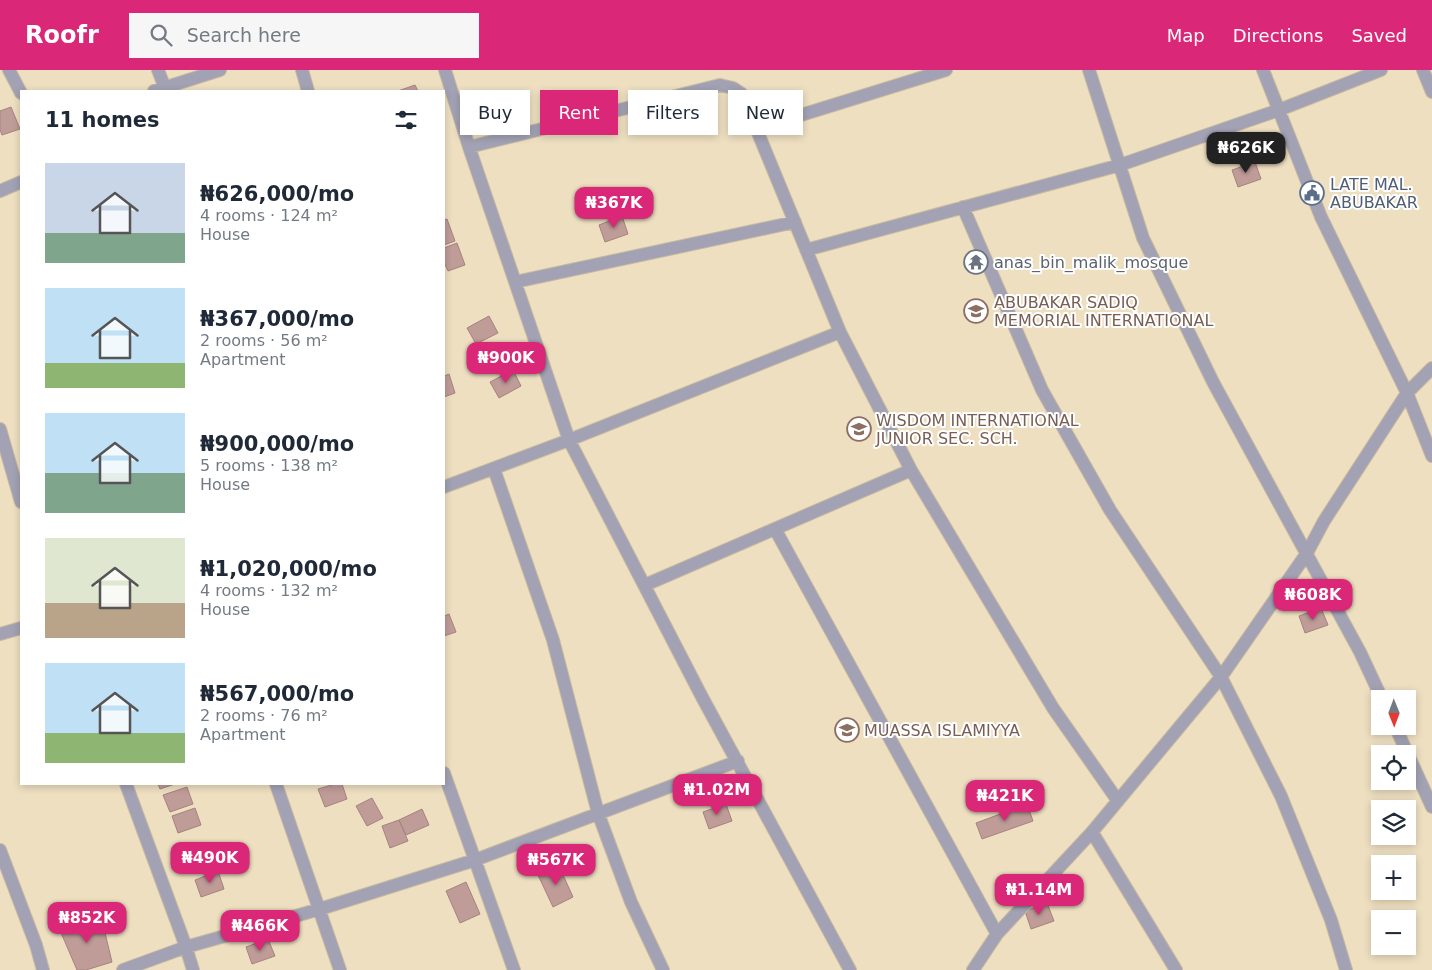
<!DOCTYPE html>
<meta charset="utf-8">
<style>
body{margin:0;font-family:"DejaVu Sans",sans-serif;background:#f6f6f7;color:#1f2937;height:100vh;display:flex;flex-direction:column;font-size:19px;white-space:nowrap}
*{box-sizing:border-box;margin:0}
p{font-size:16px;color:#747a83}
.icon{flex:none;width:28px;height:28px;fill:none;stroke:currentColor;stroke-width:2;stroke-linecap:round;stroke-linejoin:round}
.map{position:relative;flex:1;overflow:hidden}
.side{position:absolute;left:20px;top:20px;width:425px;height:695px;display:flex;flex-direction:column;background:#fff;border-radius:0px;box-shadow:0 2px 8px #0003}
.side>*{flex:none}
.guide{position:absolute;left:460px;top:20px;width:475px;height:45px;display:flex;gap:10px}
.needle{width:32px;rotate:179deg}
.controls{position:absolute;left:1371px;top:620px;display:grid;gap:10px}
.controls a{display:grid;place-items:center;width:45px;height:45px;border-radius:0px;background:#fff;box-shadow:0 2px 8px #0003;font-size:25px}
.price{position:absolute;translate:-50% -42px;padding:0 11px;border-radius:10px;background:#db2777;color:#fff;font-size:16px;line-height:32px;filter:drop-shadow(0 1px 2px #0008)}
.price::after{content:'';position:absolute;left:50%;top:30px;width:15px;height:11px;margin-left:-8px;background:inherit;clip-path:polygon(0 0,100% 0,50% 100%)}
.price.selected{background:#222;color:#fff}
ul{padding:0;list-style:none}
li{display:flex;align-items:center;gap:15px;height:125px;padding:0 25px}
li span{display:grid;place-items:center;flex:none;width:140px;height:100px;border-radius:0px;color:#555}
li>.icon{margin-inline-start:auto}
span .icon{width:60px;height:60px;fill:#fffc;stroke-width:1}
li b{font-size:21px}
h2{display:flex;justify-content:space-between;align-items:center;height:60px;padding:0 25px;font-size:21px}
.tag{padding:0 18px;border-radius:0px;background:#fff;box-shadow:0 2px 8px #0003;font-size:18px;line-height:45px}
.tag.selected{background:#db2777;color:#fff}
header{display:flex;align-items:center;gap:30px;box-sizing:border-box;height:70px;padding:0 25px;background:#db2777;color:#fff}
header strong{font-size:24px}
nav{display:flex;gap:28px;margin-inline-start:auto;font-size:18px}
.search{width:350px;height:45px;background:#f6f6f7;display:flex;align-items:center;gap:12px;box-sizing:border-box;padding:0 18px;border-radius:0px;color:#747a83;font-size:19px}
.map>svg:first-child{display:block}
</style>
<header>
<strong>Roofr</strong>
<div class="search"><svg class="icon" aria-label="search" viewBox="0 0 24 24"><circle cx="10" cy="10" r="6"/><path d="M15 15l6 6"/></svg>Search here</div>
<nav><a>Map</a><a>Directions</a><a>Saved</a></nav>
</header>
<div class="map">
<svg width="1432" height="900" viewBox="0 0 1432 900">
<rect width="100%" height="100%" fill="#eedfc1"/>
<path fill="#bf9c98" stroke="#a5837f" d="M 415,15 L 418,21 L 398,21 Z
M 11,37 L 20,59 L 2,65 L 0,60 L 0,41 Z
M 1255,92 L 1261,109 L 1238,117 L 1232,100 Z
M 622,146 L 628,164 L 605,172 L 599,155 Z
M 447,149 L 455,171 L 444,175 L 444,150 Z
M 457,173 L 465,195 L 448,201 L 444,192 L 444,178 Z
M 489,246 L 498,263 L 476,274 L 467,258 Z
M 501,274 L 509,291 L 487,302 L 478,286 Z
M 513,300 L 521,316 L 499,328 L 490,312 Z
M 449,304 L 455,323 L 444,327 L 444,306 Z
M 1321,538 L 1328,555 L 1305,563 L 1299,546 Z
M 449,544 L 456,562 L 444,566 L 444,546 Z
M 158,714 L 175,714 L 160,719 Z
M 335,714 L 342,714 L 347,729 L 325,737 L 318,719 Z
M 187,717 L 193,734 L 170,742 L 163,725 Z
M 372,728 L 383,748 L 367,756 L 356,736 Z
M 726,734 L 732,751 L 709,759 L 703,742 Z
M 1027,734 L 1033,751 L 982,769 L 976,753 Z
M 195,738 L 201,755 L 178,763 L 172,746 Z
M 422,739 L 429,755 L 406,765 L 399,750 Z
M 399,750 L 408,771 L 390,778 L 382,756 Z
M 559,796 L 573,827 L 553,837 L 538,805 Z
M 218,801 L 224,819 L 201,827 L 195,810 Z
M 466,812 L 480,844 L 460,853 L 446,821 Z
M 1047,833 L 1054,851 L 1031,859 L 1025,841 Z
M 101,846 L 112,892 L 86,900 L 77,900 L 59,858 Z
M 268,869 L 275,886 L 252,894 L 246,877 Z"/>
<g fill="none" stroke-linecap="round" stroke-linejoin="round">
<g stroke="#c7baa0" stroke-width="14">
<path id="street" d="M 9,0 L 21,23
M 158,0 L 165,18
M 302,0 L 308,21
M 445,0 L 469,77 L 569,370 L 702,627 L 850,900
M 1089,0 L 1143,168 L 1213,312 L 1360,582 L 1382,629
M 1263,0 L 1321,147 L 1407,323 L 1432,386
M 1423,0 L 1432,22
M 154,21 L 220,0
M 756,59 L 946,0
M 469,77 L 720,15 L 733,18 L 742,24 L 840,262 L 911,400 L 1053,638 L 1118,731
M 0,121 L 21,112
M 963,137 L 1042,320 L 1110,440 L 1221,607 L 1281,726 L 1331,850 L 1346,900
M 806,180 L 1120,95 L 1279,40 L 1381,0
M 515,212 L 795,152
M 0,359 L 21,432
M 494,399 L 553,570 L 598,743 L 631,832 L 663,900
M 444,417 L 569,370 L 840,262
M 775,459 L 997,864
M 645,515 L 911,400
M 0,564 L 21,558
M 1395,656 L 1432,737
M 444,703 L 514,900
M 126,714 L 186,877 L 193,900
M 276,714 L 340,900
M 1092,762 L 1176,900
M 0,780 L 36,875 L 43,900
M 123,900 L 186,877 L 320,839 L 475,790 L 738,691
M 973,900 L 997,864 L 1092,762 L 1221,607 L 1307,483 L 1324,451 L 1407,323 L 1432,298"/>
</g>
<use href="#street" stroke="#a2a2b4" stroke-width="12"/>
</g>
<defs>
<g id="civic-ring" transform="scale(1.25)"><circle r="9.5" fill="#fff" stroke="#5c6f8a" stroke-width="1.5"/><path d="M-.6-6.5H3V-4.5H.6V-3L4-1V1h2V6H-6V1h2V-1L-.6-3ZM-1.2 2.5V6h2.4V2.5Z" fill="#5c6f8a"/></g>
<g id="temple-ring" transform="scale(1.25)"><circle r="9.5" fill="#fff" stroke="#6b7280" stroke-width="1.5"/><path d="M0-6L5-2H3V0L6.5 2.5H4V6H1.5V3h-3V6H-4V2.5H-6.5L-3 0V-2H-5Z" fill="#6b7280"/></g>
<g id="school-ring" transform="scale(1.25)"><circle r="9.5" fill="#fff" stroke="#8d6e63" stroke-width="1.5"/><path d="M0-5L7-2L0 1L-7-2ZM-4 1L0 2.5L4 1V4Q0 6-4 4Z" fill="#8d6e63"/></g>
</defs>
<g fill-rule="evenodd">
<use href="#civic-ring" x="1312" y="123"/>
<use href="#temple-ring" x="976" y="192"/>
<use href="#school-ring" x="976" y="241"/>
<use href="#school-ring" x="859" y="359"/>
<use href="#school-ring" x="847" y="660"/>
</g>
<g text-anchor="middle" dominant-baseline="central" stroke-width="4" stroke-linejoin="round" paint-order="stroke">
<g font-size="16" fill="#4e5e75" stroke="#fff" text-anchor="start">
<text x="1330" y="114">LATE MAL.<tspan x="1330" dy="18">ABUBAKAR</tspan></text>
</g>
<g font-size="16" fill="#5b616d" stroke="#fff" text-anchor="start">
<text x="994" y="192">anas_bin_malik_mosque</text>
</g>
<g font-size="16" fill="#785e54" stroke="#fff" text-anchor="start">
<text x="994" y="232">ABUBAKAR SADIQ<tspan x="994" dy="18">MEMORIAL INTERNATIONAL</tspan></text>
<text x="876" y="350">WISDOM INTERNATIONAL<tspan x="876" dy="18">JUNIOR SEC. SCH.</tspan></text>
<text x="864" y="660">MUASSA ISLAMIYYA</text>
</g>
</g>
</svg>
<div class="controls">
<a><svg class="needle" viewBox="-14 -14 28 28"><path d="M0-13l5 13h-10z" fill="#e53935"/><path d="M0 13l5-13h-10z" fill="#747a83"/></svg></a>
<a><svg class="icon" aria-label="locate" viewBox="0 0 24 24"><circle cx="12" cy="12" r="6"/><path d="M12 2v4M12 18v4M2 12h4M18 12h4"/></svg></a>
<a><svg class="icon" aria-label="layers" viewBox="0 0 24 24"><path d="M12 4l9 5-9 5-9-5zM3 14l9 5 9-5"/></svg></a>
<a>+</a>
<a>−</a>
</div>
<b class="price selected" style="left:1246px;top:104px">₦626K</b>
<b class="price" style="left:614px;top:159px">₦367K</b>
<b class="price" style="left:506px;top:314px">₦900K</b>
<b class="price" style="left:1313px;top:551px">₦608K</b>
<b class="price" style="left:717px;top:746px">₦1.02M</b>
<b class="price" style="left:1005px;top:752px">₦421K</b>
<b class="price" style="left:210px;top:814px">₦490K</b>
<b class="price" style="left:556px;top:816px">₦567K</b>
<b class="price" style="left:1039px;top:846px">₦1.14M</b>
<b class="price" style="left:87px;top:874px">₦852K</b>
<b class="price" style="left:260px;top:882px">₦466K</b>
<div class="guide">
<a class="tag">Buy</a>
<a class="tag selected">Rent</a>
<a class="tag">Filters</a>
<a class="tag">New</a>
</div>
<section class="side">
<h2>11 homes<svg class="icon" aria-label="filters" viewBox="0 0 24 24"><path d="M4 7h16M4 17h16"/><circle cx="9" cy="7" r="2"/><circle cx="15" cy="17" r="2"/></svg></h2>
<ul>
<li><span style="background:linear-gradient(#c9d6e8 70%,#7fa58c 0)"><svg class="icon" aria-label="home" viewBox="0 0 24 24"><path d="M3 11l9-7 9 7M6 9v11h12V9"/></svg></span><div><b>₦626,000/mo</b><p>4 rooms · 124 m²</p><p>House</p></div></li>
<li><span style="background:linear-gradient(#bfe0f5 75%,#8fb573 0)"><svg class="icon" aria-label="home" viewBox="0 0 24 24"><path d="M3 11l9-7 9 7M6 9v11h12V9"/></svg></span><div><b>₦367,000/mo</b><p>2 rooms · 56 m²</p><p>Apartment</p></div></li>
<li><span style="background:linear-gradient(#bfe0f5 60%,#7fa58c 0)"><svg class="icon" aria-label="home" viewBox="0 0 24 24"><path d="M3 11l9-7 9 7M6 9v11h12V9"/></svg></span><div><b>₦900,000/mo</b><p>5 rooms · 138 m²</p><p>House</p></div></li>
<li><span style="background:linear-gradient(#dfe7d0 65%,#b9a48a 0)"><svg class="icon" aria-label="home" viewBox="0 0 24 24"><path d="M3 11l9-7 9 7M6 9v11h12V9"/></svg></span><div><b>₦1,020,000/mo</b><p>4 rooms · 132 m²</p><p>House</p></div></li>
<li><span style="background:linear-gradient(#bfe0f5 70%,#8fb573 0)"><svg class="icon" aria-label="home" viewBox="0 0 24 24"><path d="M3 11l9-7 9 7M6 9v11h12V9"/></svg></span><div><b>₦567,000/mo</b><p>2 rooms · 76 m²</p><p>Apartment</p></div></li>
</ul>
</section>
</div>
